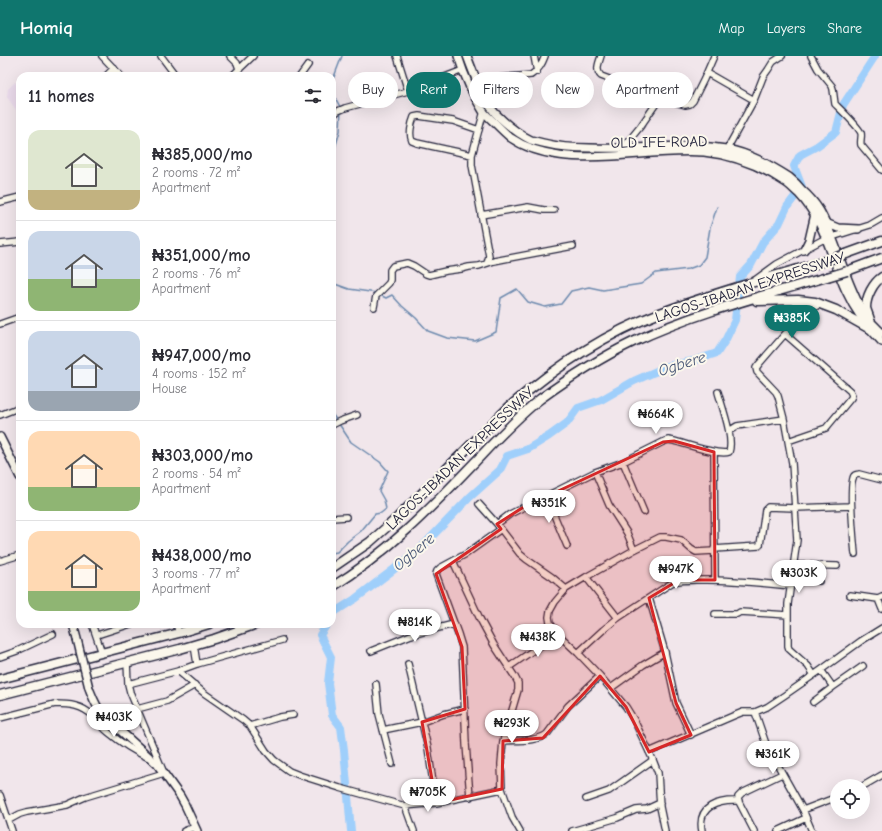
<!DOCTYPE html>
<meta charset="utf-8">
<style>
body{margin:0;font-family:"Comic Neue",sans-serif;background:#f2f2f3;color:#2b2b33;height:100vh;display:flex;flex-direction:column;font-size:15px;white-space:nowrap}
*{box-sizing:border-box;margin:0}
p{font-size:13px;color:#7c7c81}
.icon{flex:none;width:22px;height:22px;fill:none;stroke:currentColor;stroke-width:2;stroke-linecap:round;stroke-linejoin:round}
.map{position:relative;flex:1;overflow:hidden}
.drawer{position:absolute;left:16px;top:16px;width:320px;height:556px;display:flex;flex-direction:column;background:#fff;border-radius:12px;box-shadow:0 4px 16px #0002}
.drawer>*{flex:none}
.banner{position:absolute;left:348px;top:16px;width:380px;height:36px;display:flex;gap:8px}
.controls{position:absolute;left:830px;top:723px;display:grid;gap:8px}
.controls a{display:grid;place-items:center;width:40px;height:40px;border-radius:50%;background:#fff;box-shadow:0 4px 16px #0002;font-size:20px}
.price{position:absolute;translate:-50% -34px;padding:0 9px;border-radius:14px;background:#fff;color:#222;font-size:13px;line-height:26px;filter:drop-shadow(0 1px 2px #0008)}
.price::after{content:'';position:absolute;left:50%;top:24px;width:12px;height:9px;margin-left:-6px;background:inherit;clip-path:polygon(0 0,100% 0,50% 100%)}
.price.current{background:#0f766e;color:#fff}
ul{padding:0;list-style:none}
li{display:flex;align-items:center;gap:12px;height:100px;padding:0 12px}
li+li{border-top:1px solid #e1e1e2}
li span{display:grid;place-items:center;flex:none;width:112px;height:80px;border-radius:12px;color:#555}
li>.icon{margin-inline-start:auto}
span .icon{width:48px;height:48px;fill:#fffc;stroke-width:1}
li b{font-size:17px}
h2{display:flex;justify-content:space-between;align-items:center;height:48px;padding:0 12px;font-size:17px}
.tag{padding:0 14px;border-radius:18px;background:#fff;box-shadow:0 4px 16px #0002;font-size:14px;line-height:36px}
.tag.current{background:#0f766e;color:#fff}
header{display:flex;align-items:center;gap:24px;box-sizing:border-box;height:56px;padding:0 20px;background:#0f766e;color:#fff}
header strong{font-size:19px}
nav{display:flex;gap:22px;margin-inline-start:auto;font-size:14px}
.map>svg:first-child{display:block}
</style>
<header>
<strong>Homiq</strong>
<nav><a>Map</a><a>Layers</a><a>Share</a></nav>
</header>
<div class="map">
<svg width="882" height="775" viewBox="0 0 882 775">
<rect width="100%" height="100%" fill="#f1e6eb"/>
<filter id="ink" filterUnits="userSpaceOnUse"><feTurbulence type="fractalNoise" baseFrequency=".025" numOctaves="2"/><feDisplacementMap in="SourceGraphic" scale="8" xChannelSelector="R" yChannelSelector="G"/><feConvolveMatrix kernelMatrix="1 2 1 2 8 2 1 2 1" color-interpolation-filters="sRGB"/></filter>
<g filter="url(#ink)">
<path fill="#eadaeb" d="M 15,26 L 20,31 L 20,57 L 19,58 L 7,41 L 8,33 Z"/>
<g fill="none" stroke-linecap="round" stroke-linejoin="round">
<path stroke="#6d8aae" stroke-width="1.5" d="M 332,26 L 342,0
M 332,35 L 341,53 L 340,75 L 332,102
M 332,227 L 349,233 L 377,237
M 380,239 L 386,242 L 392,239 L 402,250 L 416,262 L 428,275 L 447,282 L 475,285 L 496,276 L 501,242 L 517,233 L 528,246 L 545,251 L 561,248 L 571,235 L 589,231 L 603,234 L 641,228 L 656,217 L 688,213 L 699,209 L 705,201 L 710,172 L 717,151
M 332,358 L 337,365
M 332,497 L 337,496 L 348,485 L 361,475 L 375,458 L 381,457 L 386,453 L 384,444 L 379,435 L 388,415 L 380,406 L 351,386 L 339,368"/>
<path stroke="#9fcffb" stroke-width="8" d="M 332,559 L 333,557 L 355,543 L 418,495 L 470,441 L 500,414 L 507,400 L 528,393 L 549,380 L 567,367 L 578,352 L 601,344 L 634,325 L 668,310 L 693,305 L 717,297 L 726,283 L 735,264 L 740,221 L 751,209 L 763,186 L 779,168 L 787,151 L 802,131 L 794,110 L 800,99 L 817,90 L 836,76 L 843,49 L 875,0
M 327,568 L 320,579 L 331,601 L 328,627 L 332,659 L 341,671 L 344,694 L 351,775"/>
<g stroke="#22223b" stroke-width="8">
<path id="minor" d="M 102,0 L 121,20
M 161,0 L 176,20
M 230,0 L 237,7 L 239,13
M 397,0 L 408,35
M 534,0 L 537,16
M 601,0 C 599,7 595,14 601,20 L 660,42 L 685,49 L 690,48 L 693,45 L 704,23 L 714,0
M 811,0 L 818,13 L 832,30 L 833,33 L 835,48 C 840,53 858,70 861,77 C 862,80 860,85 861,89 L 882,114
M 707,17 L 754,44
M 106,20 L 114,12
M 232,20 L 253,0
M 300,20 L 308,9
M 477,24 L 531,19 C 539,14 542,8 545,0
M 484,55 L 472,99 L 472,109 L 489,200 L 487,207
M 332,60 L 338,55 L 345,52 L 408,35 L 463,14
M 622,93 L 640,71 L 660,42
M 727,93 L 754,44 L 763,21 L 768,14 L 773,6 L 782,0
M 472,99 L 417,87 L 412,85 C 409,79 411,68 414,61 L 419,60 L 453,65 L 479,74
M 0,146 L 20,141
M 481,159 L 528,151 L 544,154 L 554,154
M 832,181 L 870,169 L 882,162
M 0,188 L 20,186
M 755,224 L 777,208 L 826,182
M 374,251 L 376,240 L 389,227 L 390,224 L 390,214 L 393,210 L 407,207 L 414,210 L 426,218 L 429,219 L 446,215 L 461,213 L 469,211 L 479,210 L 494,205 L 573,190
M 0,268 L 20,261
M 785,278 L 850,335 L 852,339 L 851,342 L 826,372 L 788,385
M 0,359 L 20,351
M 332,369 L 340,365 L 357,359
M 729,375 L 737,370 L 784,363
M 714,396 L 715,524
M 623,406 L 644,456
M 595,416 L 609,449 L 627,477 L 634,494
M 546,440 L 567,490
M 479,448 L 497,468 L 520,498 L 526,503 L 552,521 L 566,533
M 332,462 L 346,461
M 497,468 L 510,458 L 522,452 L 595,416 L 623,406 L 663,386 L 668,384 L 674,385 C 686,388 719,400 729,396 C 734,382 722,351 718,336
M 714,493 L 759,490 L 760,489 L 765,454 L 768,451 L 795,452 L 851,450
M 855,498 C 854,486 848,428 854,420 C 855,418 857,419 859,418 L 882,424
M 0,505 L 20,499
M 453,505 L 480,563 L 494,589 L 515,621 L 518,627 L 518,634 L 503,685 L 501,708 L 502,733 L 512,761 L 520,775
M 794,509 L 837,510
M 818,510 L 819,525
M 586,521 L 618,562
M 850,539 L 878,543 L 882,541
M 649,542 L 665,596 L 676,647 L 691,679
M 878,543 L 882,553
M 715,558 L 737,558 L 740,556 L 788,559
M 92,568 L 102,597
M 176,568 L 179,577
M 97,579 L 131,568
M 194,589 L 197,608
M 371,595 L 411,579 L 454,568
M 578,597 L 603,574 L 618,562 L 673,526 C 684,523 696,524 707,524 C 735,524 763,527 791,530
M 0,601 L 17,595 L 53,578
M 408,608 L 428,692 L 436,747
M 509,611 L 538,591 L 560,580
M 178,615 L 204,637 L 243,664 L 250,670 L 266,695 L 274,704 L 289,715 L 299,719 L 340,732 L 405,750 L 436,747 L 502,733
M 814,619 L 808,610 L 789,593 L 788,590 L 788,548 L 797,484 L 792,407 L 784,363 L 778,340 L 776,336 L 757,316 L 756,312 L 759,308 L 785,278 L 814,252 L 818,249 L 822,248
M 128,628 L 178,615 L 197,608 L 282,584
M 376,628 L 379,658 L 392,708
M 833,631 L 863,610
M 611,632 L 643,609 L 665,596
M 813,646 L 833,631 L 821,614
M 137,653 L 167,645 L 195,629
M 755,656 L 766,688 L 803,754 L 812,775
M 0,662 L 55,648 C 69,648 82,649 93,660 C 98,665 102,671 108,676 C 120,686 133,695 147,701
M 250,670 L 280,661 L 293,659
M 383,674 L 422,666 L 444,658 L 465,653
M 503,685 C 516,684 537,686 547,678 L 568,650 L 600,620
M 649,696 L 733,660 L 743,656 L 755,656 L 767,651 L 785,639 L 821,614 L 861,585 L 882,572
M 863,730 L 882,719
M 0,739 L 12,775
M 470,741 L 466,688 L 462,591 L 458,578 L 436,518 L 437,515 L 440,512 L 466,498 L 501,473
M 586,743 L 609,735 L 653,704
M 405,750 L 414,775
M 803,754 L 837,741
M 9,764 L 20,758 L 27,756 L 67,749 L 85,741 L 164,717 L 154,693 L 130,636 L 128,628 L 127,606
M 184,775 L 195,771
M 572,775 L 617,762 L 636,754 L 647,753 L 660,747
M 665,775 L 660,751 L 658,717 L 653,704 L 634,664 L 626,651 L 600,620 L 578,597 L 560,580 L 550,567 L 549,561 L 550,555 L 555,546 L 566,533 L 586,521 L 634,494 L 660,481 L 666,481 L 681,484 L 691,493 L 696,496 L 714,495
M 702,775 C 697,750 718,744 739,745
M 754,775 L 739,746 L 738,741 L 742,737 L 782,718
M 778,775 L 806,762"/>
</g>
<g stroke="#22223b" stroke-width="10">
<path id="major" d="M 458,0 C 464,19 472,38 483,55 C 487,60 492,64 496,68 C 501,73 506,78 511,82 C 540,102 580,102 613,100 C 644,98 674,94 704,96 C 733,99 761,110 785,126 C 790,129 794,134 799,138 C 826,167 830,200 846,235 C 855,255 867,271 882,286
M 467,0 C 474,18 482,42 495,57 C 505,67 518,78 531,84 C 535,85 539,86 543,87 C 559,91 574,92 590,92 C 614,93 637,92 660,91 C 682,90 704,89 726,93 C 749,97 770,109 789,121 C 794,125 798,129 802,134 C 809,140 815,147 820,155 C 823,160 826,167 829,174 C 840,199 847,227 861,252 C 866,262 874,269 882,277
M 826,167 L 838,172 L 858,173
M 804,194 L 809,184 L 815,158
M 0,381 L 20,421
M 73,568 L 77,583
M 89,632 C 93,642 96,651 103,659 L 157,708 L 180,740 L 185,749 L 197,775"/>
</g>
<g stroke="#22223b" stroke-width="11">
<path id="highway" d="M 846,198 L 882,185
M 847,215 L 882,202
M 757,245 L 798,244 L 815,246 L 836,254 L 868,272
M 870,264 C 869,260 867,256 866,252 C 866,241 873,227 882,221
M 332,512 L 370,486 L 398,461 L 509,351 C 554,312 604,278 660,257 C 713,237 768,222 822,206
M 332,531 C 386,498 429,454 473,408 C 494,386 516,362 540,343 C 569,322 600,302 633,286 C 694,257 762,240 827,221
M 0,623 L 179,577 L 209,568
M 0,639 L 180,593 L 214,583 L 257,568"/>
</g>
<use href="#minor" stroke="#fbf7ec" stroke-width="5.5"/>
<use href="#major" stroke="#fbf7ec" stroke-width="7"/>
<use href="#highway" stroke="#fbf7ec" stroke-width="8"/>
<g stroke="#22223b" stroke-width="10" stroke-linecap="butt">
<path id="major-bridge" d="M 77,583 L 89,632"/>
</g>
<g stroke="#22223b" stroke-width="11" stroke-linecap="butt">
<path id="highway-bridge" d="M 822,206 L 846,198
M 827,221 L 847,215"/>
</g>
<use href="#major-bridge" stroke="#fbf7ec" stroke-width="7"/>
<use href="#highway-bridge" stroke="#fbf7ec" stroke-width="8"/>
</g>
</g>
<path fill="#d62828" fill-opacity="0.2" stroke="#d62828" stroke-width="3" stroke-linejoin="round" d="M 674,385 L 714,396 L 715,524 L 679,524 L 649,542 L 676,647 L 691,679 L 649,696 L 626,651 L 600,620 L 543,682 L 503,685 L 502,733 L 436,747 L 422,666 L 465,653 L 462,591 L 436,518 L 501,473 L 497,468 L 522,452 L 663,386 Z"/>
<g text-anchor="middle" dominant-baseline="central" stroke-width="4" stroke-linejoin="round" paint-order="stroke">
<g font-size="15" fill="#22223b" stroke="#fbf7ec">
<text transform="translate(659 86) rotate(-1)">OLD IFE ROAD</text>
<text transform="translate(750 231) rotate(-18)">LAGOS-IBADAN EXPRESSWAY</text>
<text transform="translate(460 402) rotate(-44)">LAGOS-IBADAN EXPRESSWAY</text>
</g>
<g font-size="16" font-style="italic" fill="#485675" stroke="#fbf7ec">
<text transform="translate(682 308) rotate(-18)">Ogbere</text>
<text transform="translate(414 496) rotate(-40)">Ogbere</text>
</g>
</g>
</svg>
<div class="controls">
<a><svg class="icon" aria-label="locate" viewBox="0 0 24 24"><circle cx="12" cy="12" r="6"/><path d="M12 2v4M12 18v4M2 12h4M18 12h4"/></svg></a>
</div>
<b class="price current" style="left:792px;top:283px">₦385K</b>
<b class="price" style="left:656px;top:379px">₦664K</b>
<b class="price" style="left:549px;top:468px">₦351K</b>
<b class="price" style="left:676px;top:534px">₦947K</b>
<b class="price" style="left:799px;top:538px">₦303K</b>
<b class="price" style="left:415px;top:587px">₦814K</b>
<b class="price" style="left:538px;top:602px">₦438K</b>
<b class="price" style="left:114px;top:682px">₦403K</b>
<b class="price" style="left:512px;top:688px">₦293K</b>
<b class="price" style="left:773px;top:719px">₦361K</b>
<b class="price" style="left:428px;top:757px">₦705K</b>
<div class="banner">
<a class="tag">Buy</a>
<a class="tag current">Rent</a>
<a class="tag">Filters</a>
<a class="tag">New</a>
<a class="tag">Apartment</a>
</div>
<section class="drawer">
<h2>11 homes<svg class="icon" aria-label="filters" viewBox="0 0 24 24"><path d="M4 7h16M4 17h16"/><circle cx="9" cy="7" r="2"/><circle cx="15" cy="17" r="2"/></svg></h2>
<ul>
<li><span style="background:linear-gradient(#dfe7d0 75%,#c2b280 0)"><svg class="icon" aria-label="home" viewBox="0 0 24 24"><path d="M3 11l9-7 9 7M6 9v11h12V9"/></svg></span><div><b>₦385,000/mo</b><p>2 rooms · 72 m²</p><p>Apartment</p></div></li>
<li><span style="background:linear-gradient(#c9d6e8 60%,#8fb573 0)"><svg class="icon" aria-label="home" viewBox="0 0 24 24"><path d="M3 11l9-7 9 7M6 9v11h12V9"/></svg></span><div><b>₦351,000/mo</b><p>2 rooms · 76 m²</p><p>Apartment</p></div></li>
<li><span style="background:linear-gradient(#c9d6e8 75%,#9aa5b1 0)"><svg class="icon" aria-label="home" viewBox="0 0 24 24"><path d="M3 11l9-7 9 7M6 9v11h12V9"/></svg></span><div><b>₦947,000/mo</b><p>4 rooms · 152 m²</p><p>House</p></div></li>
<li><span style="background:linear-gradient(#ffd9b3 70%,#8fb573 0)"><svg class="icon" aria-label="home" viewBox="0 0 24 24"><path d="M3 11l9-7 9 7M6 9v11h12V9"/></svg></span><div><b>₦303,000/mo</b><p>2 rooms · 54 m²</p><p>Apartment</p></div></li>
<li><span style="background:linear-gradient(#ffd9b3 75%,#8fb573 0)"><svg class="icon" aria-label="home" viewBox="0 0 24 24"><path d="M3 11l9-7 9 7M6 9v11h12V9"/></svg></span><div><b>₦438,000/mo</b><p>3 rooms · 77 m²</p><p>Apartment</p></div></li>
</ul>
</section>
</div>
